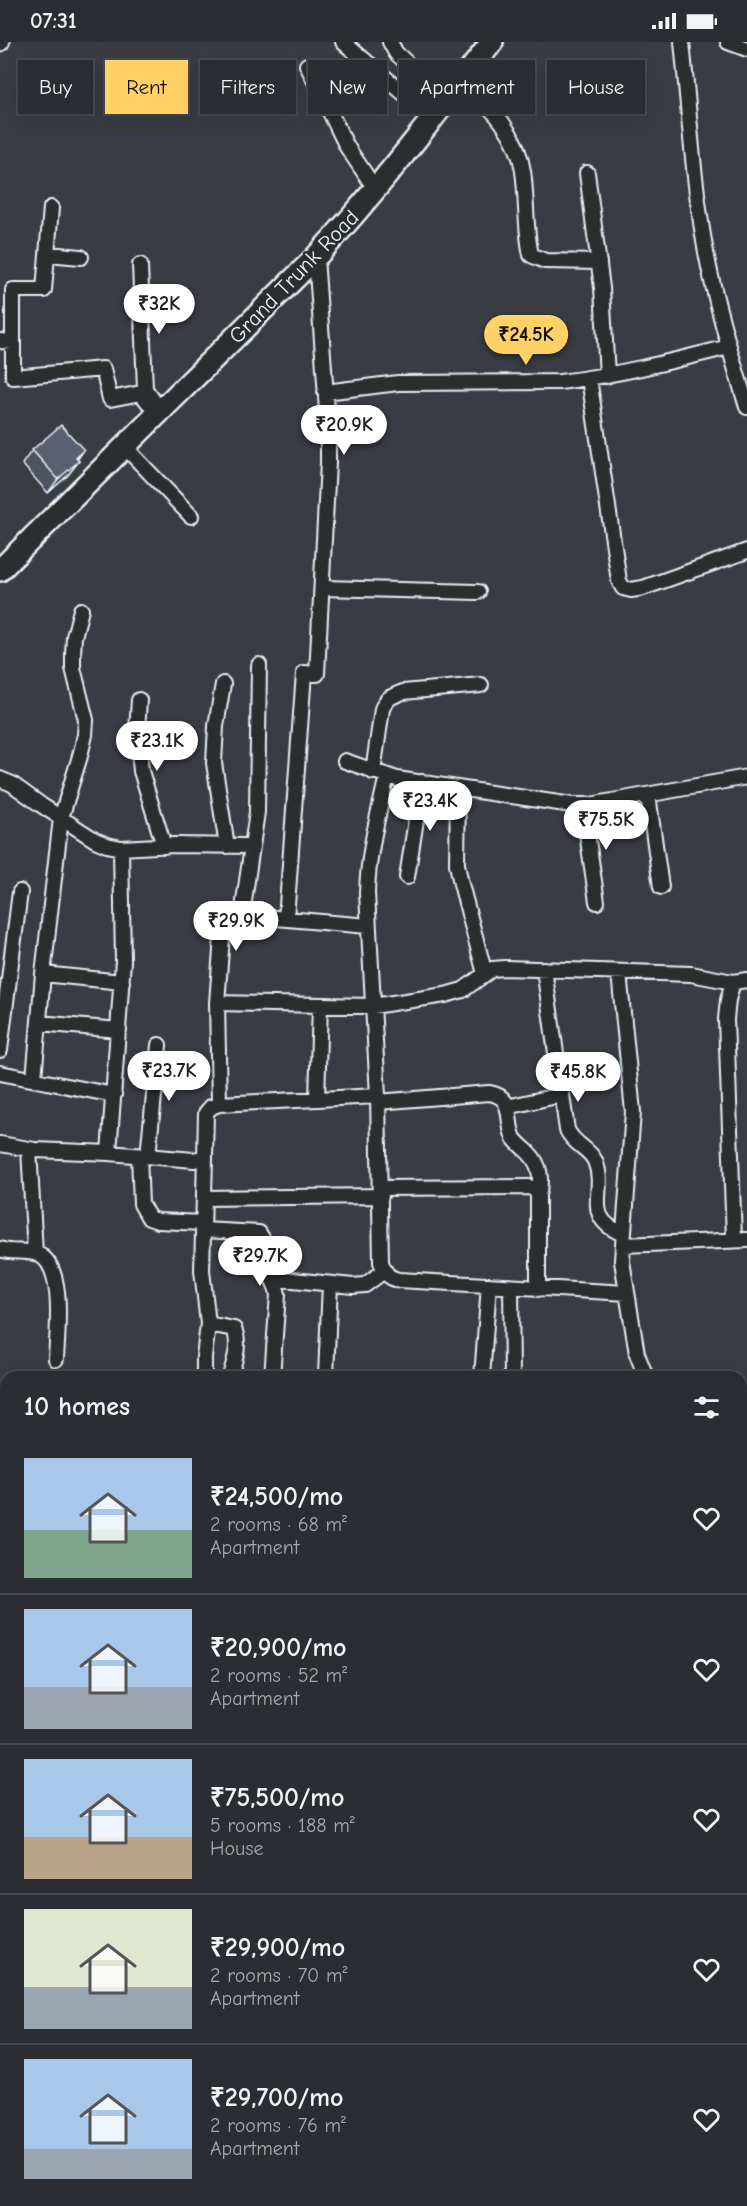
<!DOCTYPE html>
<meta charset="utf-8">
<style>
body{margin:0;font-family:"Comic Neue",sans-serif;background:#37393e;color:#f1f3f6;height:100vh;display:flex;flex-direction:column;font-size:22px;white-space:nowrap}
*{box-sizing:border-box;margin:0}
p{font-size:20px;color:#a6a8ac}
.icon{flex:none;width:33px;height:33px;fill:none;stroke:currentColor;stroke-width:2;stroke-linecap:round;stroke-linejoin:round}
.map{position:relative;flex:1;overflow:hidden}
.details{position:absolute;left:0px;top:1329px;width:747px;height:836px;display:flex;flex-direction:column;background:#2b2d32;border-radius:18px 18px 0 0;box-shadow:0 6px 24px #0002,0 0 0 2px #47494d}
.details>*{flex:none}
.banner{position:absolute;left:18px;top:18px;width:711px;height:54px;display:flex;gap:12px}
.price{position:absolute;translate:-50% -51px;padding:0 14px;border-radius:21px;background:#fff;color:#222;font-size:20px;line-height:39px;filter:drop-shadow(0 2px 3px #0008)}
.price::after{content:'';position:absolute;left:50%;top:36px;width:18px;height:14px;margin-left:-9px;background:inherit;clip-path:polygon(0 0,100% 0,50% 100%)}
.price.active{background:#ffd166;color:#111}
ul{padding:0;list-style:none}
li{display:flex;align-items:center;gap:18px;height:150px;padding:0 24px}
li+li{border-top:2px solid #47494d}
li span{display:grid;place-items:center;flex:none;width:168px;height:120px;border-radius:0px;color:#555}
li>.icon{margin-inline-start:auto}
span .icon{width:72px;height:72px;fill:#fffc;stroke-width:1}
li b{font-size:26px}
h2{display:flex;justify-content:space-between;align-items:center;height:72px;padding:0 24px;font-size:26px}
.pill{padding:0 21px;border-radius:0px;background:#2b2d32;box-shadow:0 6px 24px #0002,0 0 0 2px #47494d;font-size:21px;line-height:54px}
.pill.active{background:#ffd166;color:#111}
.status{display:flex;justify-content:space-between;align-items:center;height:42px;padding:0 30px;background:#2b2d32;direction:ltr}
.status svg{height:16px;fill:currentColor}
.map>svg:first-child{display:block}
</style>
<div class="status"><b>07:31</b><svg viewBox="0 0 49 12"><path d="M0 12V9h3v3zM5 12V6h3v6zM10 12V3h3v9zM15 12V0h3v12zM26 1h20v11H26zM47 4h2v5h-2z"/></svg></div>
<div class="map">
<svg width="747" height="2164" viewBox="0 0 747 2164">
<rect width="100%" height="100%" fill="#393c42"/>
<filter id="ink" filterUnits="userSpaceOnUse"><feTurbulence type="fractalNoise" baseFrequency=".0167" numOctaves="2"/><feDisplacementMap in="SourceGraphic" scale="12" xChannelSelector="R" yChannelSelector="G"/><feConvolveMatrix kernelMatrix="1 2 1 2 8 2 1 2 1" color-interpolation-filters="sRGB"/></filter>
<g filter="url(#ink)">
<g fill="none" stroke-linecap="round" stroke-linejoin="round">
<g stroke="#e8f1f8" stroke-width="18">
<path id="minor" d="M 343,0 L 433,76
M 390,0 L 396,11 L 447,58
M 682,0 C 689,68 693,138 705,205 C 715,260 731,312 747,365
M 728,0 L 747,7
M 0,2 L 2,0
M 307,23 L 347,105 L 376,148
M 462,38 C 490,65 517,89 523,129 C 527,157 525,186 531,213 L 545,219 L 599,220
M 587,131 L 602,246 L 607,334
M 48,212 L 81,215
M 140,223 L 145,347 L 153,358
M 0,299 L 13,300 L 13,335 L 103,327 L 110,357 L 141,351 L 158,373
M 13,300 L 13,248 L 44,248 L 51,166
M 589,336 L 619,539 L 623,546 L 631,548 L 643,546 L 747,509
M 325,350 L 398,341 L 560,340 C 618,333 673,319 729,305
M 124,404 L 191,474
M 322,546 L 478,550
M 223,642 L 216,684 L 214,721 L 227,804
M 139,658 L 137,688 L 141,729 L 164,804
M 345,719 L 397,737 L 572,763 L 590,763 L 747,735
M 373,730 L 382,667 C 386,656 392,654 403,650 L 481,643
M 387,734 C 378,773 368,811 367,851 L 378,1054 L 381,1220 C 385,1231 388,1236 399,1238 L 627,1251
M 0,737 L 12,742 L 41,763 L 95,798 L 107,803 L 121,806 L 174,803 L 252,804
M 458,746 L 457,822 L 461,842 L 485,932
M 648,753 L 661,845
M 583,763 L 597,860
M 407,835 L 422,740
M 242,873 L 257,770 L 259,623
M 286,877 L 304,631 L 317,632 L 328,421 L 328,383 L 316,215
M 544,927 L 567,1088 C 575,1104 589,1106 595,1119 C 608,1150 580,1174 623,1192
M 619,931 L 633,1070 L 623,1203
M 43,932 L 122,940
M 217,961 L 373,964 L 445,953 L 463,948 L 492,927 L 505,926 L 691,932 L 733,940
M 39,981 L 119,988
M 0,1008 L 20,850
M 0,1031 L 114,1053
M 34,1037 L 43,932 L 61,776 L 80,714 L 85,693 L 86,678 L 73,626 L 73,612 L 74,595 L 81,568
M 317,1057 L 320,963
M 378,1060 L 489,1051 C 516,1055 505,1078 514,1096 C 517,1101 524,1106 528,1110 C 541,1123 542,1137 538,1154
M 219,1062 L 217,961 L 223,881 C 227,873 233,872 242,873 L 368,884
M 507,1065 L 561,1053
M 0,1102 L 35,1108 L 109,1111 L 194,1118 L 205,1115 L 206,1071 L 211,1065 L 219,1062 L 378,1054
M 29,1107 L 35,1211
M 109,1111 L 123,919 L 121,806
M 139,1114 L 141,1162 L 149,1176 L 158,1179 L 203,1181
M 148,1114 L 159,1003
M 381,1146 L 529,1145 L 536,1148 L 538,1154 L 538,1247
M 204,1156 L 381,1154
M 203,1188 L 259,1191 C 268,1203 265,1215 269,1229 C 272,1237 276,1243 278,1252 L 272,1335
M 734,1197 L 726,977 L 728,958 L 733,940 L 747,938
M 0,1207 C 12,1212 25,1207 37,1212 C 66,1222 57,1292 56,1317
M 273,1236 L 353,1244 L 365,1243 L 384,1229
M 511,1245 L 512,1335
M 208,1282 L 234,1287 C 241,1303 234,1319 230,1335
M 326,1333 L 330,1242
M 204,1335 L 204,1315 L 208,1282 L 202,1228 L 205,1115
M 482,1335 L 489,1243
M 646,1335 L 637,1312 L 622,1219 L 623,1203 L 747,1198
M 741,1434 L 747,1429
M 0,1447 L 6,1447
M 741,1502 L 747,1504
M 0,1636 L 6,1636
M 741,1710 L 747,1709
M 741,1753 L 747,1758
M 0,1913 L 6,1922
M 0,2040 L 6,2040
M 741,2051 L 747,2052
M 0,2132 L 6,2132
M 30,2158 L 30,2164
M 146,2158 L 148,2164
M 270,2158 L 270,2164
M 586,2158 L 587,2164
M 677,2158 L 679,2164
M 368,2164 L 368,2158
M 430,2164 L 430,2158"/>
</g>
<g stroke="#e8f1f8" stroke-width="26">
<path id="primary" d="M 0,528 L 316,215 C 379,147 435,73 492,0"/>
</g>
<use href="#minor" stroke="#2a2d2e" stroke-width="14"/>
<use href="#primary" stroke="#2a2d2e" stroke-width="21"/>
</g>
<path fill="#4e5260" stroke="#e8f1f8" stroke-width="1.5" d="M 32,408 L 77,418 L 79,419 L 68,433 L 48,451 L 22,422 Z"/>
<path fill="#40424e" stroke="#e8f1f8" stroke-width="1.5" d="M 84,408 L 73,424 L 79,419 L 68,433 L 48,451 L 58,437 Z"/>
<path fill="#5b5f70" stroke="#e8f1f8" stroke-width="1.5" d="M 61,383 L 84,408 L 76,416 L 79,419 L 58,437 L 32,408 Z"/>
</g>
<g text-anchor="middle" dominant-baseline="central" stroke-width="5" stroke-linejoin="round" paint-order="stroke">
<g font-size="22" fill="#e8f1f8" stroke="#2a2d2e">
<text transform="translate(294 235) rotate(-46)">Grand Trunk Road</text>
</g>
</g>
</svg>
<b class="price" style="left:159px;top:293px">₹32K</b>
<b class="price active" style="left:526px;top:324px">₹24.5K</b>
<b class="price" style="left:344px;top:414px">₹20.9K</b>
<b class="price" style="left:157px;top:730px">₹23.1K</b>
<b class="price" style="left:430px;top:790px">₹23.4K</b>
<b class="price" style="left:606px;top:809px">₹75.5K</b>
<b class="price" style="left:236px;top:910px">₹29.9K</b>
<b class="price" style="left:169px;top:1060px">₹23.7K</b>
<b class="price" style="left:578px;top:1061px">₹45.8K</b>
<b class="price" style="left:260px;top:1245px">₹29.7K</b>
<div class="banner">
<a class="pill">Buy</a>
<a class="pill active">Rent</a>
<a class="pill">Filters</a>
<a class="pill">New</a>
<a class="pill">Apartment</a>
<a class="pill">House</a>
</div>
<section class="details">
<h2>10 homes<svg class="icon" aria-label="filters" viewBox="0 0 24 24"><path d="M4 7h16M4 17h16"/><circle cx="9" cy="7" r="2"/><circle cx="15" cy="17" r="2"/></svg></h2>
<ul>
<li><span style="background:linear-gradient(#a9c7e8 60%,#7fa58c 0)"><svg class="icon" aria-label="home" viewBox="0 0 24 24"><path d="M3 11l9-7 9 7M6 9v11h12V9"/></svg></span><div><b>₹24,500/mo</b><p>2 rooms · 68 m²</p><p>Apartment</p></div><svg class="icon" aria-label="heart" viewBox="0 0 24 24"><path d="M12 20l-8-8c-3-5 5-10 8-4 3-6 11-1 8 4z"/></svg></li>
<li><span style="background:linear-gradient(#a9c7e8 65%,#9aa5b1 0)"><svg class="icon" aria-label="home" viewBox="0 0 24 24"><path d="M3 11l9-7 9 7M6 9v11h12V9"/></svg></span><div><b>₹20,900/mo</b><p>2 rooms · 52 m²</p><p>Apartment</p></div><svg class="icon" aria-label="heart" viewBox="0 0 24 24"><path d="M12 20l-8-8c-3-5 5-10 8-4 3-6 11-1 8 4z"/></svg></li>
<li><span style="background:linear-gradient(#a9c7e8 65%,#b9a48a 0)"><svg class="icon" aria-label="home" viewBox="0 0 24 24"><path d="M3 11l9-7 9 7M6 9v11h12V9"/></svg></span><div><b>₹75,500/mo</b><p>5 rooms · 188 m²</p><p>House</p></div><svg class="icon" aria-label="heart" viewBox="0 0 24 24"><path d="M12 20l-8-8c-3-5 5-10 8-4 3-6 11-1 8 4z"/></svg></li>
<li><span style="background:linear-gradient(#dfe7d0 65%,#9aa5b1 0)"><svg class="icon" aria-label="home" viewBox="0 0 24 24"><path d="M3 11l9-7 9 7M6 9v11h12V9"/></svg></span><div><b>₹29,900/mo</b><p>2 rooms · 70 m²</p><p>Apartment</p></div><svg class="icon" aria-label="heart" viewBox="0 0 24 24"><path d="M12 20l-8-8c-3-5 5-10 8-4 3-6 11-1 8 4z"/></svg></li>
<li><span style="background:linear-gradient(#a9c7e8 75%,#9aa5b1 0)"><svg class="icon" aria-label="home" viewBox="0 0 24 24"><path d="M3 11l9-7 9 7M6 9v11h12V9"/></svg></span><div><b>₹29,700/mo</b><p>2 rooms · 76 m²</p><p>Apartment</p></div><svg class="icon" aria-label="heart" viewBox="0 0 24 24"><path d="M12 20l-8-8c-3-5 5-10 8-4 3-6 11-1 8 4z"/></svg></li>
</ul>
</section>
</div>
